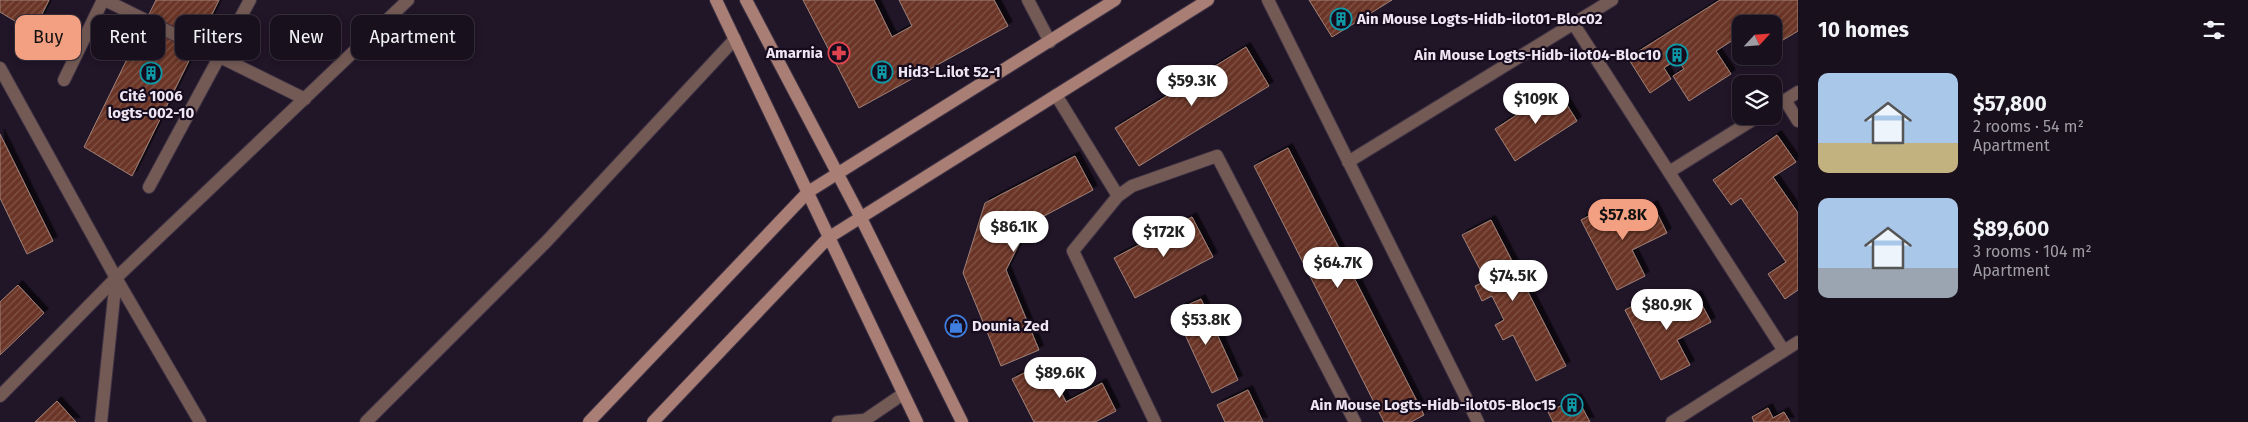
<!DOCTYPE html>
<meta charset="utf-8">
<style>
body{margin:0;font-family:"Fira Sans",sans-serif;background:#261e2b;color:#f1f3f6;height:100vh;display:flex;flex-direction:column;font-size:19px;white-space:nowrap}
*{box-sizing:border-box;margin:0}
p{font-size:16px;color:#9f9da4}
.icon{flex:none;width:28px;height:28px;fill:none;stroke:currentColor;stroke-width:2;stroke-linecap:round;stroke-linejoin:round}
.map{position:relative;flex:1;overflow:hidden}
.details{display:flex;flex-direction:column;background:#19101e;width:450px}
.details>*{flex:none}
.banner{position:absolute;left:15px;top:15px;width:475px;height:45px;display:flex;gap:10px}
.needle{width:32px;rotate:64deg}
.fabs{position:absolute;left:1732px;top:15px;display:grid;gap:10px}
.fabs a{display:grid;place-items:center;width:50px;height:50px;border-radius:10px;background:#19101e;box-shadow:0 2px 8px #0003,0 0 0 1px #37303c;font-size:25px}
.price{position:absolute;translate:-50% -42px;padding:0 11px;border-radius:18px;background:#fff;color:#222;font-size:16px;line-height:32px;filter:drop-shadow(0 1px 2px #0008)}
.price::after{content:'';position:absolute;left:50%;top:30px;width:15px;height:11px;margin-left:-8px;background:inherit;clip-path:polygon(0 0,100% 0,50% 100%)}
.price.active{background:#f39f82;color:#111}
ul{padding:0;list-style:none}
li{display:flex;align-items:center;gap:15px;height:125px;padding:0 20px}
li span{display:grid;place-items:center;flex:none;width:140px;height:100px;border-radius:10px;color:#555}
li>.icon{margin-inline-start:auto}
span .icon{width:60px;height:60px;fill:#fffc;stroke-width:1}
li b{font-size:21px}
h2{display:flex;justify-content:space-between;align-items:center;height:60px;padding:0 20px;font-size:21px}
.pill{padding:0 18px;border-radius:10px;background:#19101e;box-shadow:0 2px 8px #0003,0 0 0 1px #37303c;font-size:18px;line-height:45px}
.pill.active{background:#f39f82;color:#111}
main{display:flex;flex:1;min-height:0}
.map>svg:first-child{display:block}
</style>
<main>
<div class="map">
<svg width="1798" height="422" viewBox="0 0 1798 422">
<defs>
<pattern id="building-hatch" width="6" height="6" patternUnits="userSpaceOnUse" patternTransform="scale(1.25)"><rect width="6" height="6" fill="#6b3627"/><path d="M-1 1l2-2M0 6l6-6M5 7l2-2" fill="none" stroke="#805347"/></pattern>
<filter id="shadow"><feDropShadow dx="4.5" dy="-4.5" stdDeviation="0" flood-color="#0009"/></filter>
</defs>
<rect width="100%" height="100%" fill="#211528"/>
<path fill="url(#building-hatch)" stroke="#a08279" filter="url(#shadow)" d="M 0,0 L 49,0 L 33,32 L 0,12 Z
M 156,0 L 219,0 L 132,176 L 84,147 Z
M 803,0 L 874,0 L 892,37 L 912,26 L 899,0 L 994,0 L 1008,26 L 859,108 Z
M 1309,0 L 1392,0 L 1332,37 Z
M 1720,0 L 1798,0 L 1798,31 L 1778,43 L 1774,36 L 1774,24 L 1766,24 L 1764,20 L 1759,24 L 1741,24 L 1741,35 L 1716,51 L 1731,74 L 1689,101 L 1673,76 L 1684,69 L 1677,59 L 1664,68 L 1671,79 L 1650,93 L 1628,58 Z
M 1246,47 L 1269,86 L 1139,166 L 1115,128 Z
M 1557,89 L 1577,121 L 1515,161 L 1495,129 Z
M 0,134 L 53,241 L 27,254 L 0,198 Z
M 1777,135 L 1796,162 L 1773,177 L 1798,213 L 1798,290 L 1785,299 L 1768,274 L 1786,262 L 1741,198 L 1731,205 L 1713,180 Z
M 1288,148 L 1424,415 L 1411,422 L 1384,422 L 1254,166 Z
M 1075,156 L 1093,190 L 1029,224 L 1006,270 L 1039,350 L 1001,366 L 963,273 L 985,203 Z
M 1653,205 L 1667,233 L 1632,250 L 1645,276 L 1617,290 L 1581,220 L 1608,206 L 1617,224 Z
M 1192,217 L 1213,257 L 1135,298 L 1114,258 Z
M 1491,220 L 1566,366 L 1536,381 L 1513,335 L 1503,340 L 1495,325 L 1504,320 L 1492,296 L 1482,301 L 1475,286 L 1486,281 L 1462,235 Z
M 18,285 L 44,313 L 0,355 L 0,302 Z
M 1697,295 L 1711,322 L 1677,340 L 1690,365 L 1661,380 L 1625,310 L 1652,296 L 1661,313 Z
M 1201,299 L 1238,380 L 1212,393 L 1174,311 Z
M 1046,362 L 1066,402 L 1102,383 L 1116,411 L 1095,422 L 1034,422 L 1012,379 Z
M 1248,390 L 1263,422 L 1225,422 L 1217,405 Z
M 1577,398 L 1590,422 L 1553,422 L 1548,412 Z
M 57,401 L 76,422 L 35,422 Z
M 1768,408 L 1773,418 L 1784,412 L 1790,422 L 1754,422 L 1752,417 Z"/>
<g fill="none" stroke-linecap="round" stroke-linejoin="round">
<g stroke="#3e3244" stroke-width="14">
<path id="lane" d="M 838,422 L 864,420"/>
</g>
<g stroke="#3e3244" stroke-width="14">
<path id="street" d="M 105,0 L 305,99
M 1028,0 L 1050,42
M 1268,0 L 1478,422
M 1573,23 L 1784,351
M 0,68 L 116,278 L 200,422
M 64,80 L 103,0
M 1056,95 L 1118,196
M 1785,100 L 1798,121
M 1774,107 L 1798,92
M 1348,162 L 1612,0
M 1669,172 L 1759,116
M 149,187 L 250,0
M 0,396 L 116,278 L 408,0
M 101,422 L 116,278
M 366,422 L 546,242 L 735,39
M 862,422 L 903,394
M 1155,422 L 1073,251 L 1118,196 L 1132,186 L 1217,156 L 1355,422
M 1672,422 L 1798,342"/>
</g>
<g stroke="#3e3244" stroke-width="14">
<path id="secondary" d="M 716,0 L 917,422
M 746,0 L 861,218 L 962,422
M 589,422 L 808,192 L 1115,0
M 653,422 L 828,238 L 1208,0"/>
</g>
<use href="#lane" stroke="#745a55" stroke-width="12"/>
<use href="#street" stroke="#745a55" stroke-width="12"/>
<use href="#secondary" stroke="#a87e75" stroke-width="12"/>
</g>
<defs>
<g id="building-ring" transform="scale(1.125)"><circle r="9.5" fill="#170c1e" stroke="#0f9aa8" stroke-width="1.5"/><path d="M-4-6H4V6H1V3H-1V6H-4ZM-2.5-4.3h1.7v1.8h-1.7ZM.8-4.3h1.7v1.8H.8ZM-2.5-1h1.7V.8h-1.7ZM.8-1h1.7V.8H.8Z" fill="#0f9aa8"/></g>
<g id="pharmacy-ring" transform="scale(1.125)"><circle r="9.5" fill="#170c1e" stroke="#e0444e" stroke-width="1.5"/><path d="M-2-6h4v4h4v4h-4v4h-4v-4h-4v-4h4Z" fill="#e0444e"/></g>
<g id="shop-ring" transform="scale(1.125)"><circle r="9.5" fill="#170c1e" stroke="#3f7fe0" stroke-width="1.5"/><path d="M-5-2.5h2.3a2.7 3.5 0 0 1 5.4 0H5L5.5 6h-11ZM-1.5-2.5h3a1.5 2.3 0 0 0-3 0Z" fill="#3f7fe0"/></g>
</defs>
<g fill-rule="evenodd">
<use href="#building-ring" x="1341" y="19"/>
<use href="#pharmacy-ring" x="839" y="53"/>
<use href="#building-ring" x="1677" y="55"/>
<use href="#building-ring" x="882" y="72"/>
<use href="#building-ring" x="151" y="73"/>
<use href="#shop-ring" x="956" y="326"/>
<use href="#building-ring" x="1572" y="405"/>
</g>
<g text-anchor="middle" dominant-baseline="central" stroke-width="4.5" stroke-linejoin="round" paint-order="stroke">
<g font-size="15" font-weight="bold" fill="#eee6f3" stroke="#170c1e" text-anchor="start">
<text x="1357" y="19">Ain Mouse Logts-Hidb-ilot01-Bloc02</text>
<text x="823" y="53" text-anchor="end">Amarnia</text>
<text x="1661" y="55" text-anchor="end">Ain Mouse Logts-Hidb-ilot04-Bloc10</text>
<text x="898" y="72">Hid3-L.ilot 52-1</text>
<text x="151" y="96" text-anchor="middle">Cité 1006<tspan x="151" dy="17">logts-002-10</tspan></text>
<text x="972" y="326">Dounia Zed</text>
<text x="1556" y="405" text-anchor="end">Ain Mouse Logts-Hidb-ilot05-Bloc15</text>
</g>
</g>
</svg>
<div class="fabs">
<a><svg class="needle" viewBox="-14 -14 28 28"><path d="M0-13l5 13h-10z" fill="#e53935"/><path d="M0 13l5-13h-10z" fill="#9f9da4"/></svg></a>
<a><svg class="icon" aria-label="layers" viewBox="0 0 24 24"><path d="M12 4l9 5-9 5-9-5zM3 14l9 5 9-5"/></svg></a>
</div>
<b class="price" style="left:1192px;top:107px">$59.3K</b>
<b class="price" style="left:1536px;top:125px">$109K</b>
<b class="price active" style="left:1623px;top:241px">$57.8K</b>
<b class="price" style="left:1014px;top:253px">$86.1K</b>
<b class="price" style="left:1164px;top:258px">$172K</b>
<b class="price" style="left:1338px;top:289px">$64.7K</b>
<b class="price" style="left:1513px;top:302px">$74.5K</b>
<b class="price" style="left:1667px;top:331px">$80.9K</b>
<b class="price" style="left:1206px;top:346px">$53.8K</b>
<b class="price" style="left:1060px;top:399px">$89.6K</b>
<div class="banner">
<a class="pill active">Buy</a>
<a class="pill">Rent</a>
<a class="pill">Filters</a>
<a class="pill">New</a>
<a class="pill">Apartment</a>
</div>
</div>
<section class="details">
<h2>10 homes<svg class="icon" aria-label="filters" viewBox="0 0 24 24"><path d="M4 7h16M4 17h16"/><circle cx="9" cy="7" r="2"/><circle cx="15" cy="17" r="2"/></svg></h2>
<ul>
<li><span style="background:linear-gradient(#a9c7e8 70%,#c2b280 0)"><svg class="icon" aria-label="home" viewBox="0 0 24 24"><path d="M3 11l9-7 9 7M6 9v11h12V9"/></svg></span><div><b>$57,800</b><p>2 rooms · 54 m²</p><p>Apartment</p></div></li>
<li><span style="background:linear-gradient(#a9c7e8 70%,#9aa5b1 0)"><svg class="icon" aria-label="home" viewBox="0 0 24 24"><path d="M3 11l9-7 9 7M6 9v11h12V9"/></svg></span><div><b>$89,600</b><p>3 rooms · 104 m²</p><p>Apartment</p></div></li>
</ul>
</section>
</main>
